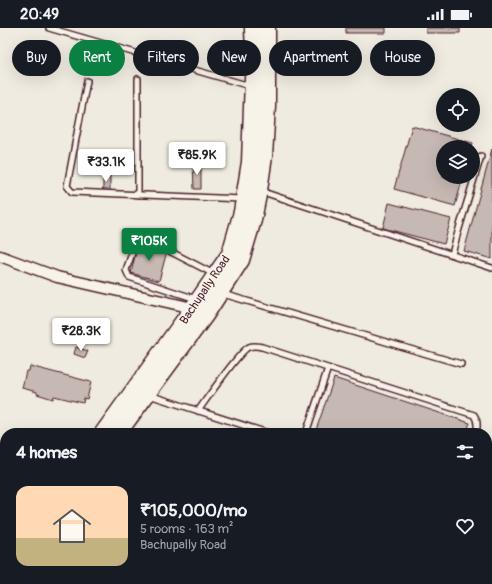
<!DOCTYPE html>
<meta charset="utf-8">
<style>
body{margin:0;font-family:Pangolin,sans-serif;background:#20242c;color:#f1f3f6;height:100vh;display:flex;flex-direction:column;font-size:15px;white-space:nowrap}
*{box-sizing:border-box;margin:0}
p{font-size:13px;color:#9ea1a6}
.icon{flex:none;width:22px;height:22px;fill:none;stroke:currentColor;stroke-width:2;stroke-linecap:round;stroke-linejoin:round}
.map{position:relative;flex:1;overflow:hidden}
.sheet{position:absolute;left:0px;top:400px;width:492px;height:156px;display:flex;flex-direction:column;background:#171b24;border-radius:16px 16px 0 0;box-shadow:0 4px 16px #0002}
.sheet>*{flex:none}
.hud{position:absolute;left:12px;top:12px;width:468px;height:36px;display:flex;gap:8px}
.tools{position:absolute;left:436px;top:60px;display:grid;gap:8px}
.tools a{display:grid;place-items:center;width:44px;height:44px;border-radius:50%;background:#171b24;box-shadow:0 4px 16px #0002;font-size:20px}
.price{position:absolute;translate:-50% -34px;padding:0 9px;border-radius:4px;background:#fff;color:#222;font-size:13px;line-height:26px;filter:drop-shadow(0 1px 2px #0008)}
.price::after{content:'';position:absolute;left:50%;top:24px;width:12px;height:9px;margin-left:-6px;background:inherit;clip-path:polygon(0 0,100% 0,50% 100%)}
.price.selected{background:#0b8043;color:#fff}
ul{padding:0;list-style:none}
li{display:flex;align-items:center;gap:12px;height:100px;padding:0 16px}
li+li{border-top:1px solid #363941}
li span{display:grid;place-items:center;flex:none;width:112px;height:80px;border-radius:12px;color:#555}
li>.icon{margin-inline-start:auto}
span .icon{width:48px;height:48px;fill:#fffc;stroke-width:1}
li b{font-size:17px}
h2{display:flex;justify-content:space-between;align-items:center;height:48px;padding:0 16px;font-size:17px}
.chip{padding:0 14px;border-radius:18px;background:#171b24;box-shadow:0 4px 16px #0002;font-size:14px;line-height:36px}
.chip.selected{background:#0b8043;color:#fff}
.status{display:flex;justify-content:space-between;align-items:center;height:28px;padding:0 20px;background:#171b24;direction:ltr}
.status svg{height:11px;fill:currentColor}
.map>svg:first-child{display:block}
</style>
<div class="status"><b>20:49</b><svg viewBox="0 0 49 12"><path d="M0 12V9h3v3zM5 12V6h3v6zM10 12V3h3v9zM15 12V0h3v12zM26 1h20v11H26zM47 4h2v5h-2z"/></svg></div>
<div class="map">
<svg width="492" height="556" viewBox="0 0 492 556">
<rect width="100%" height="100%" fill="#f0ebe0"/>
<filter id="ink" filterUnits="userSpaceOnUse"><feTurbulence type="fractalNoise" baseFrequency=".025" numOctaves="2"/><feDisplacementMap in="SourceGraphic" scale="8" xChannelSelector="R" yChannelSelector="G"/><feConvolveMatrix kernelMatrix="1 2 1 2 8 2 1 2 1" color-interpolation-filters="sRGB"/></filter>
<g filter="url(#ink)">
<path fill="#c6b8b3" stroke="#4a1f2b" d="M 346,0 L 386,0 L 386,5 L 346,5 Z
M 426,0 L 460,0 L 460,5 L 426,5 Z
M 412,98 L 473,115 L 472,119 L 443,119 L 443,149 L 463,149 L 455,178 L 394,161 Z
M 492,121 L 492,231 L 464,223 Z
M 193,135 L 201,135 L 201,161 L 194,161 Z
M 103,147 L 110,147 L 110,163 L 103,164 Z
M 389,175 L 451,191 L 444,216 L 383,200 Z
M 138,215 L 167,223 L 159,253 L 131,245 Z
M 76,319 L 88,323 L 85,330 L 74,326 Z
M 30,338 L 91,354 L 87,371 L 84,370 L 83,375 L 54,368 L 53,371 L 37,366 L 37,364 L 22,360 L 26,343 L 29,343 Z
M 334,350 L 470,395 L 466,405 L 315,405 Z
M 68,551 L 90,551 L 86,556 L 76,556 Z"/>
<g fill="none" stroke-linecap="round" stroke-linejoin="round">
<g stroke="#4a1f2b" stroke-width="8">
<path id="service" d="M 49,0 L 250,58
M 138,51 L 138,167
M 87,53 L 67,158 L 72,164 L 242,171
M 260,163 L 492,240
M 452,226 L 458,204 L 481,128
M 223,266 L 461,336
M 196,271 L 129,249 L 126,242 L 136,214 L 139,210 L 144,210 L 214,246
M 149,367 L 268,405
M 198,383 C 206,372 240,322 249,319 C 253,317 258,318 262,319 L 474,387 C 478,393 478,398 476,405
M 306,405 L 328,340
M 44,551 L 51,556
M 275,556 L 276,551"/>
</g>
<g stroke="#4a1f2b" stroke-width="13">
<path id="minor" d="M 0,228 L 57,249 L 193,280
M 0,547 L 5,548"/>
</g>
<g stroke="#4a1f2b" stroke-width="15">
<path id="tertiary" d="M 487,530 L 492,530
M 487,545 L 492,545"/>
</g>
<g stroke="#4a1f2b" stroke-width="19">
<path id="primary" d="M 103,405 L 193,280 L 230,226 L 242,184 L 250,134 L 254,25 L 253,0
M 118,405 L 206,286 L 241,232 L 253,192 L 259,162 L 264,128 L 267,78 L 267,0
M 11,556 L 13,551
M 26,556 L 29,551"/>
</g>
<use href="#service" stroke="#f7f3e8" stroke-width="5"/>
<use href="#minor" stroke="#f7f3e8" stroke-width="10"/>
<use href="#tertiary" stroke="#f7f3e8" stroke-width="12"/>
<use href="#primary" stroke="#f7f3e8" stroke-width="16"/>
</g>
</g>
<g text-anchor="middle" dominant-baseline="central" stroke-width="3.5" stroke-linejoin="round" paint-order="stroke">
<g font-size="12" fill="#4a1f2b" stroke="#f7f3e8">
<text transform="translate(205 262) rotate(-56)">Bachupally Road</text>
</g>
</g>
</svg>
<div class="tools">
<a><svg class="icon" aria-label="locate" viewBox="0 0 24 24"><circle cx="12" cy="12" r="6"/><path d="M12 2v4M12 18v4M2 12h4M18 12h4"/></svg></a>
<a><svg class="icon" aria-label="layers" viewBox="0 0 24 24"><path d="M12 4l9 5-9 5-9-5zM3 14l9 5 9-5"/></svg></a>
</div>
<b class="price" style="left:197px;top:148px">₹85.9K</b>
<b class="price" style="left:106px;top:155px">₹33.1K</b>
<b class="price selected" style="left:149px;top:234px">₹105K</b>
<b class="price" style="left:81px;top:324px">₹28.3K</b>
<div class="hud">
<a class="chip">Buy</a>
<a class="chip selected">Rent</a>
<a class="chip">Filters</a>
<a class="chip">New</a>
<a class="chip">Apartment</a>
<a class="chip">House</a>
</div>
<section class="sheet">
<h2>4 homes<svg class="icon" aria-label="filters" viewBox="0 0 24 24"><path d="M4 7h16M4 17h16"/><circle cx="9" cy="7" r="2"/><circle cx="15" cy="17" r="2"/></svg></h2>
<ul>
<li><span style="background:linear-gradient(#ffd9b3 65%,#c2b280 0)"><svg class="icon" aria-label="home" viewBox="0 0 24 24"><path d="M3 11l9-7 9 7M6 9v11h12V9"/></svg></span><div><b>₹105,000/mo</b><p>5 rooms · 163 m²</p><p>Bachupally Road</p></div><svg class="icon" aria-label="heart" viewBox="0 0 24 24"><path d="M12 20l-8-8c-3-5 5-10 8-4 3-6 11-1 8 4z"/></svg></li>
</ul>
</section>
</div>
